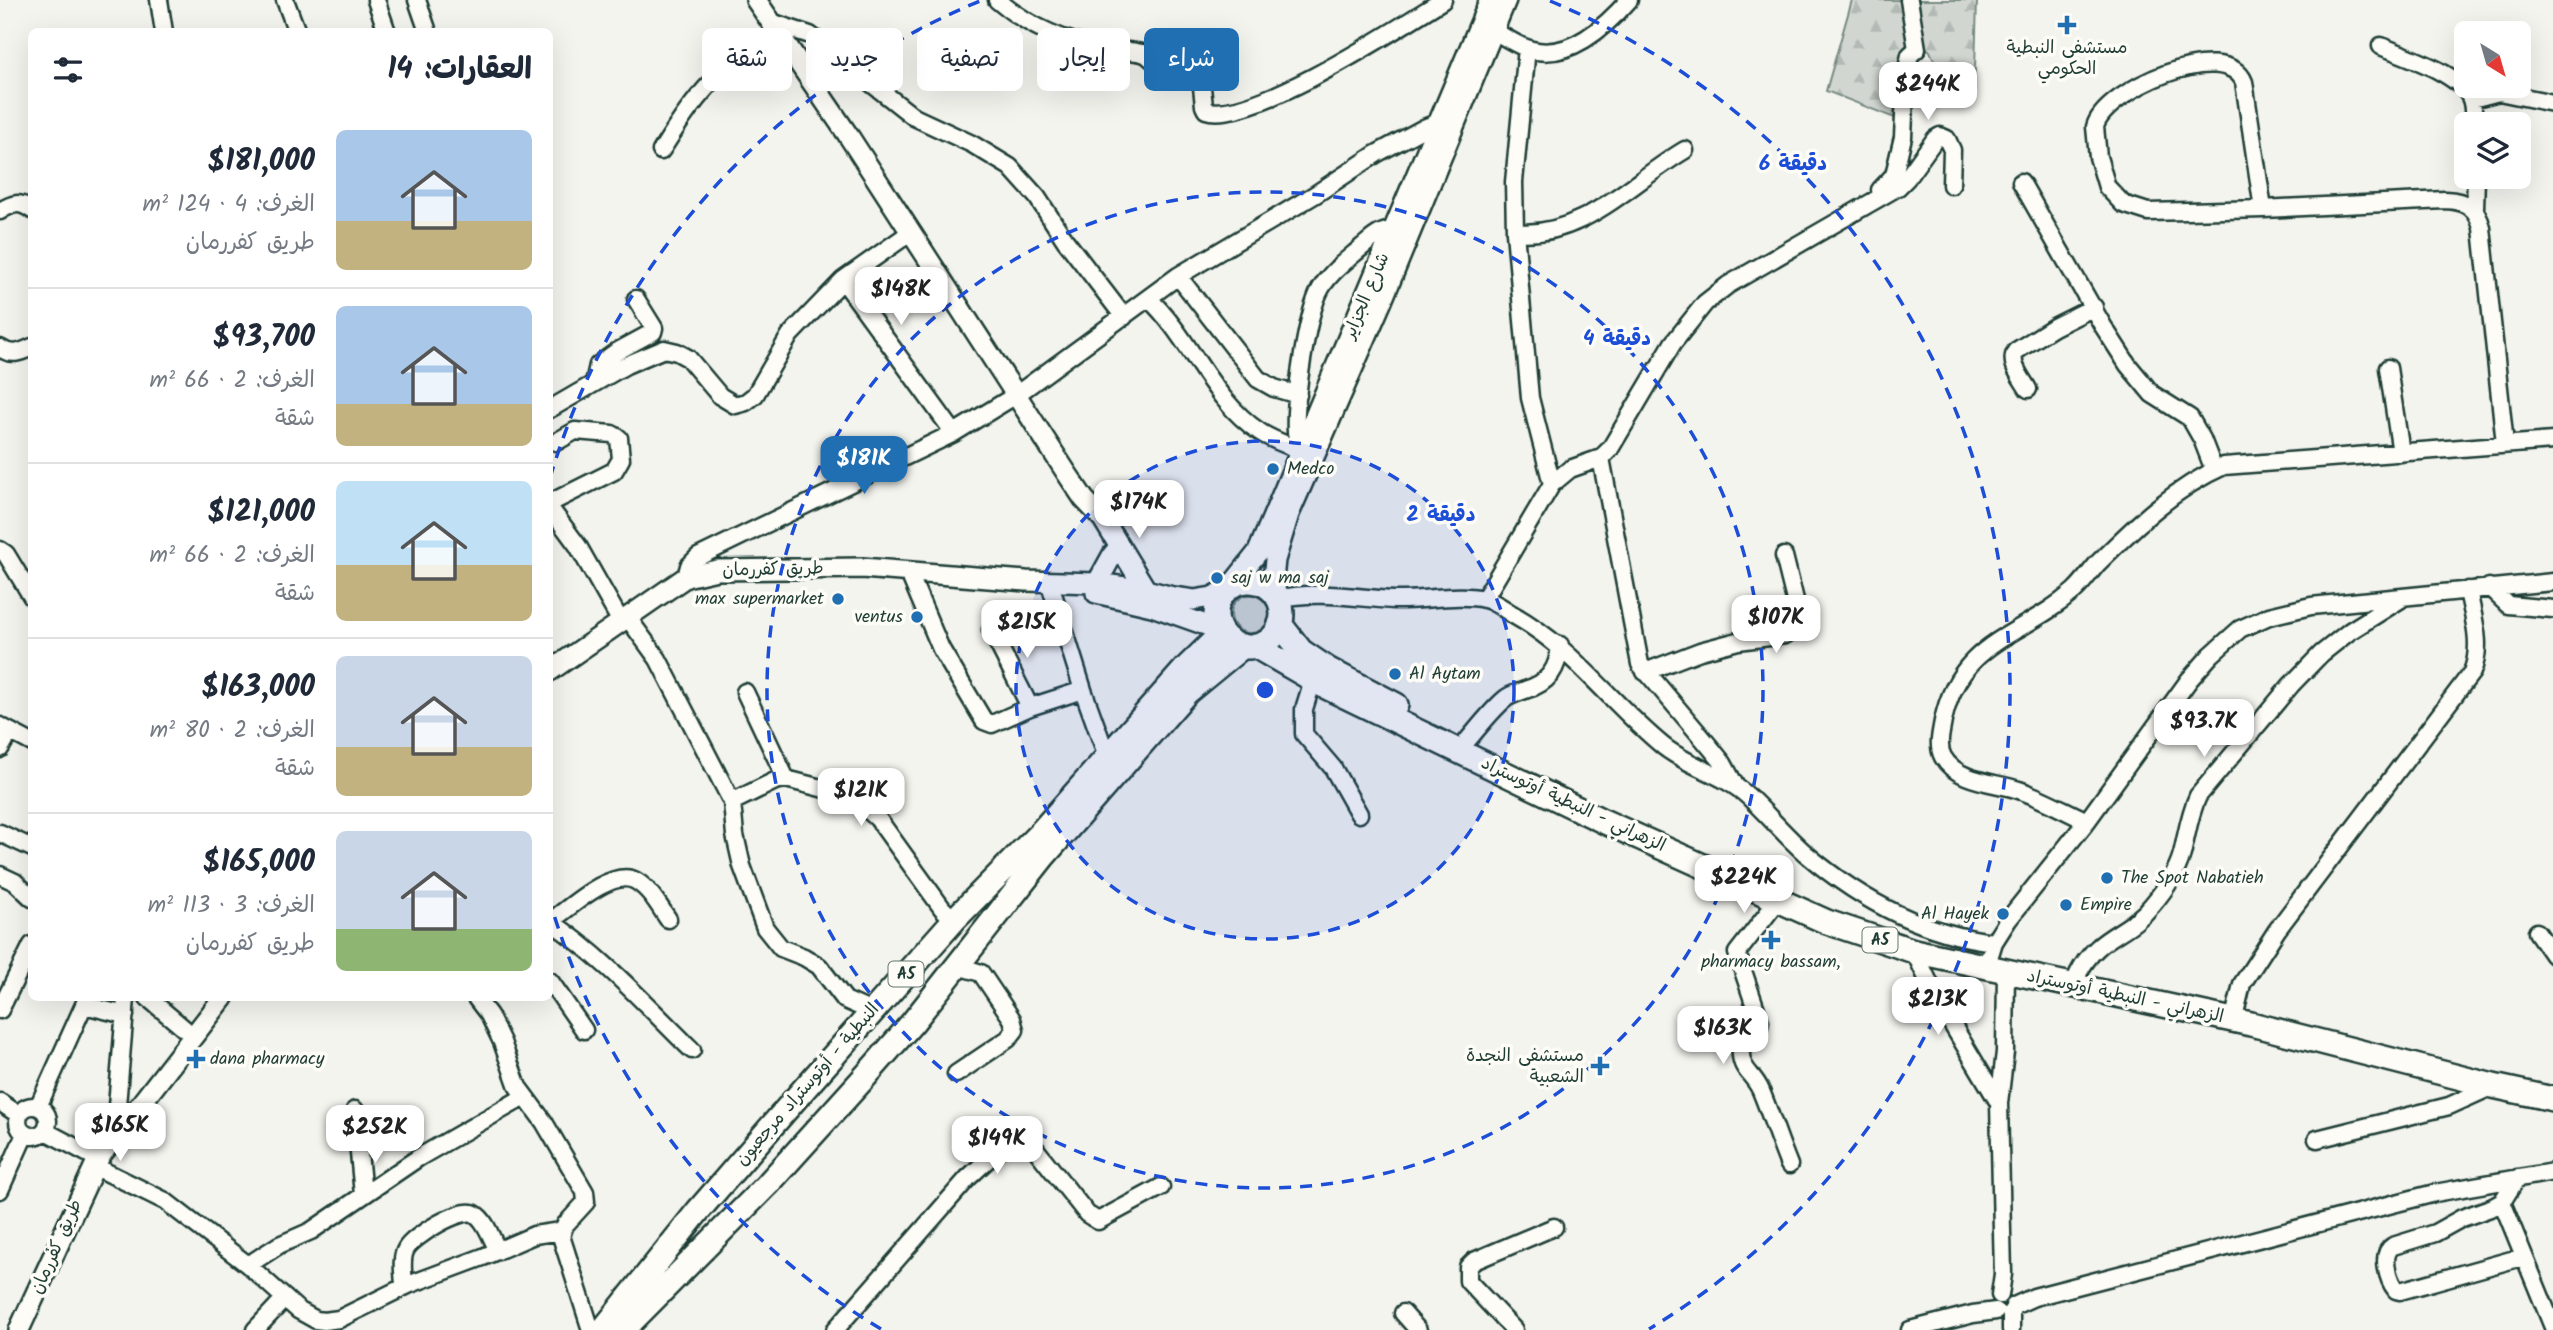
<!DOCTYPE html>
<html lang="ar">
<meta charset="utf-8">
<style>
body{margin:0;font-family:Kalam,"Playpen Sans Arabic",sans-serif;background:#f2f2f3;color:#1f2937;direction:rtl;height:100vh;display:flex;flex-direction:column;font-size:26px;white-space:nowrap}
*{box-sizing:border-box;margin:0}
p{font-size:23px;color:#747a83}
.icon{flex:none;width:38px;height:38px;fill:none;stroke:currentColor;stroke-width:2;stroke-linecap:round;stroke-linejoin:round}
.map{position:relative;flex:1;overflow:hidden;direction:ltr}
.side{position:absolute;left:28px;top:28px;width:525px;height:973px;display:flex;flex-direction:column;background:#fff;border-radius:10px;box-shadow:0 7px 28px #0002;direction:rtl}
.side>*{flex:none}
.banner{position:absolute;left:574px;top:28px;width:665px;height:63px;direction:rtl;display:flex;gap:14px}
.needle{width:46px;rotate:143deg}
.buttons{position:absolute;left:2454px;top:21px;display:grid;gap:14px}
.buttons a{display:grid;place-items:center;width:77px;height:77px;border-radius:10px;background:#fff;box-shadow:0 7px 28px #0002;font-size:35px}
.price{position:absolute;translate:-50% -60px;padding:0 16px;border-radius:14px;background:#fff;color:#222;font-size:23px;line-height:46px;filter:drop-shadow(0 2px 4px #0008)}
.price::after{content:'';position:absolute;left:50%;top:42px;width:21px;height:16px;margin-left:-10px;background:inherit;clip-path:polygon(0 0,100% 0,50% 100%)}
.price.active{background:#1f6fb2;color:#fff}
ul{padding:0;list-style:none}
li{display:flex;align-items:center;gap:21px;height:175px;padding:0 21px}
li+li{border-top:2px solid #e0e1e3}
li span{display:grid;place-items:center;flex:none;width:196px;height:140px;border-radius:10px;color:#555}
li>.icon{margin-inline-start:auto}
span .icon{width:84px;height:84px;fill:#fffc;stroke-width:1}
li b{font-size:30px}
h2{display:flex;justify-content:space-between;align-items:center;height:84px;padding:0 21px;font-size:30px}
.tag{padding:0 24px;border-radius:10px;background:#fff;box-shadow:0 7px 28px #0002;font-size:24px;line-height:63px}
.tag.active{background:#1f6fb2;color:#fff}
.map>svg:first-child{display:block}
</style>
<div class="map">
<svg width="2553" height="1330" viewBox="0 0 2553 1330">
<defs>
<pattern id="forest-firs" width="22" height="20" patternUnits="userSpaceOnUse" patternTransform="scale(1.75)"><rect width="22" height="20" fill="#d1d6d1"/><path d="M5 1l3.5 6h-7zM16 11l3.5 6h-7z" fill="#b3b9b4"/></pattern>
</defs>
<rect width="100%" height="100%" fill="#f4f4ef"/>
<filter id="ink" filterUnits="userSpaceOnUse"><feTurbulence type="fractalNoise" baseFrequency=".0143" numOctaves="2"/><feDisplacementMap in="SourceGraphic" scale="14" xChannelSelector="R" yChannelSelector="G"/><feConvolveMatrix kernelMatrix="1 2 1 2 8 2 1 2 1" color-interpolation-filters="sRGB"/></filter>
<g filter="url(#ink)">
<path fill="#d1d6d1" stroke="#788a82" stroke-width="2" d="M1231 614a19 19 0 1 1 38 0a19 19 0 1 1-38 0Z"/>
<path fill="url(#forest-firs)" stroke="#788a82" stroke-width="2" d="M 1852,0 L 1977,0 L 1974,103 L 1953,103 L 1930,51 L 1923,45 L 1915,48 L 1897,119 L 1826,91 Z"/>
<g fill="none" stroke-linecap="round" stroke-linejoin="round">
<g stroke="#1f3d34" stroke-width="21">
<path id="minor" d="M 159,0 L 164,32
M 285,0 L 297,32
M 376,0 L 387,32
M 417,0 L 428,32
M 997,0 C 1028,26 1064,42 1104,49 C 1117,51 1130,50 1142,53 C 1149,54 1153,62 1159,65 C 1171,71 1185,68 1196,69 L 1201,78 L 1204,106 L 1206,110 C 1251,125 1401,26 1443,0
M 771,22 L 810,35 L 914,117 L 972,144 L 1010,167 L 1037,197 L 1065,240 L 1124,317
M 1493,31 C 1506,37 1519,47 1532,50 C 1570,60 1607,25 1629,0
M 2381,46 C 2405,56 2458,73 2470,97 C 2474,104 2473,116 2474,124
M 1527,48 L 1514,182 L 1515,232 L 1530,398 L 1552,484
M 2472,99 L 2499,92 L 2553,103
M 661,151 C 676,127 699,91 722,73 C 741,59 765,52 786,42
M 2021,182 L 2103,326 L 2128,365 L 2152,394 L 2190,418 L 2202,439 L 2214,470
M 1880,190 L 1894,175 L 1903,137 L 1906,73 L 1910,55 L 1917,49 L 1909,0
M 2263,209 L 2244,82 C 2225,36 2104,91 2095,127 L 2098,157 L 2107,187 L 2123,204 L 2148,212 L 2263,209 L 2445,200 C 2466,201 2477,207 2482,228 L 2505,444
M 2475,209 L 2476,177
M 0,211 C 13,203 19,201 32,210
M 911,232 L 843,280 L 954,433
M 1515,232 C 1581,240 1632,181 1685,150
M 1178,276 L 1258,379 L 1274,388 L 1298,395
M 1148,298 C 1191,338 1210,399 1260,432 C 1272,440 1287,445 1300,450
M 0,348 C 12,356 19,353 32,347
M 2388,368 L 2401,453
M 594,383 L 598,365 L 616,352 L 653,332 L 654,328 L 636,299
M 2028,389 C 2022,378 2008,363 2016,351 L 2054,327 L 2094,307
M 550,409 L 626,365 L 664,349 L 677,352 L 688,358 L 720,396 L 735,405 L 746,402 L 755,395 L 790,335 L 843,280
M 1302,446 C 1299,441 1296,437 1296,432 C 1294,401 1306,322 1318,294 C 1327,274 1346,261 1362,247 C 1372,239 1381,229 1394,231
M 1601,458 L 1640,664 L 1710,747 L 1723,763 L 1735,785
M 550,503 L 614,471 L 621,459 L 619,438 L 612,434 L 575,431 L 556,442
M 550,508 L 578,546 L 621,622
M 0,550 L 6,554 L 32,597
M 908,571 L 941,649 L 984,721 L 992,724 L 1030,707 L 1083,690
M 686,577 L 689,566 L 698,557 L 954,433 L 1016,395 L 1178,276 L 1316,194 L 1376,154 L 1424,128 L 1439,122
M 1049,581 L 1083,690 L 1108,759
M 2489,587 L 2508,605 L 2553,609
M 1278,599 C 1316,590 1356,598 1394,600 C 1420,601 1461,593 1484,599 C 1494,601 1504,609 1512,614 C 1576,650 1608,701 1663,746 C 1689,767 1724,774 1749,797 C 1768,815 1786,836 1805,853 C 1859,899 1923,934 1994,942
M 1484,599 L 1552,484 L 1570,469 L 1601,458 L 1610,449 L 1673,343 L 1705,303 L 1728,285 L 1898,187 L 1907,178 L 1935,139 L 1940,136 L 1947,139 L 1952,150 L 1951,185
M 628,618 L 658,659 L 732,802 L 735,835 L 742,866 L 765,928 L 781,948 L 804,957 L 819,966 L 845,1000 L 872,1012
M 991,630 L 1030,707
M 1645,672 L 1700,651 L 1738,641 L 1785,635 L 1794,629 L 1799,616 L 1784,556
M 1313,680 L 1304,709 L 1304,734 L 1333,768 L 1359,814
M 745,692 L 786,779
M 0,726 L 32,743
M 1467,741 C 1479,727 1491,711 1505,699 C 1511,694 1518,693 1525,690 C 1549,683 1558,669 1560,645
M 0,749 L 10,732
M 732,802 L 775,781 L 786,779 L 852,796 L 878,819 L 942,908 L 954,920
M 2087,821 C 2065,811 2042,798 2019,790 C 1995,782 1957,782 1943,757 C 1937,746 1941,733 1943,721 C 1960,639 2021,638 2074,591 C 2083,583 2090,572 2098,563 C 2136,525 2174,488 2224,466 L 2553,441
M 0,833 L 32,848
M 0,875 L 15,882 L 32,898
M 1779,899 L 1737,953 L 1760,1021 L 1759,1027 L 1741,1047 C 1739,1071 1753,1072 1761,1091 C 1771,1115 1779,1141 1789,1165
M 550,922 C 568,909 613,867 636,881 C 650,889 659,906 668,919
M 551,922 C 603,957 647,1006 692,1050
M 2537,932 L 2553,955
M 1914,951 L 1937,999 L 1999,1103
M 1990,955 L 1994,942 L 2008,920 L 2087,821 L 2189,680 L 2211,655 L 2240,629 L 2269,616 L 2311,606 L 2553,582
M 2078,974 C 2098,934 2127,936 2152,905 C 2164,891 2177,872 2182,854 C 2187,834 2189,815 2198,796 L 2291,685 L 2321,654 L 2350,631 L 2401,599
M 550,981 L 584,1030
M 148,998 L 193,1036
M 476,998 L 489,1015 L 502,1042 L 518,1087 L 544,1122 L 585,1192 L 586,1202 L 565,1225 L 561,1236 L 591,1330
M 84,1005 L 125,1015
M 2236,1009 L 2242,984 L 2277,930 L 2472,672 C 2483,645 2473,618 2468,590
M 0,1010 L 32,945
M 956,1074 L 1008,1039 L 1015,1030 L 1012,1019 L 981,973 L 958,966
M 0,1102 L 19,1115
M18 1121a15 15 0 1 1 30 0a15 15 0 1 1-30 0Z
M 38,1107 L 87,998
M 355,1110 L 363,1195
M 45,1131 L 98,1159
M 119,1131 L 117,1106 L 126,998
M 2317,1139 L 2449,1106 L 2493,1086
M 94,1166 L 165,1201 L 248,1265 L 298,1310 L 316,1320 L 324,1321 L 339,1319 L 408,1285 L 483,1257 L 534,1235 L 561,1231
M 2517,1178 L 2502,1202 L 2493,1207 L 2462,1218 L 2435,1233 L 2393,1246 C 2380,1254 2388,1280 2396,1290 L 2400,1291 L 2522,1257
M 0,1190 L 25,1134
M 2502,1202 L 2553,1327
M 248,1265 L 279,1245 L 311,1231 L 418,1158 L 524,1097
M 404,1287 C 404,1276 400,1259 406,1249 C 412,1237 462,1206 475,1214 C 486,1220 492,1240 498,1251
M 2000,1295 L 2003,1274 L 1999,1103 L 2005,1052 L 2006,971
M 2014,1306 L 2034,1297 L 2435,1193 L 2553,1172
M 1403,1313 L 1418,1330
M 255,1330 L 285,1298
M 835,1330 L 968,1178 L 1000,1148 L 1007,1144 L 1019,1143 L 1034,1147 L 1087,1214 L 1098,1221 L 1161,1187
M 1514,1330 L 1468,1281 L 1468,1267 L 1474,1261 L 1554,1227
M 1910,1330 L 1973,1314 L 1996,1311
M 2011,1330 L 2011,1312"/>
</g>
<g stroke="#1f3d34" stroke-width="24">
<path id="major" d="M 756,0 L 848,135 L 1066,472 L 1084,499 L 1103,519 L 1146,590 L 1152,606
M 1097,583 L 1113,554
M 1231,586 L 1258,552 L 1490,0
M 1096,593 L 1152,606 L 1220,630
M 1275,593 L 1273,580 L 1275,560 L 1289,514 L 1382,301 L 1506,0
M 550,671 L 686,577 L 717,570 L 862,568 L 1026,581 L 1097,583 L 1146,590 L 1173,597 L 1194,600 L 1212,597 L 1226,590
M 19,1330 L 98,1159 L 223,998"/>
</g>
<g stroke="#1f3d34" stroke-width="28">
<path id="highway" d="M1216 614a33 33 0 1 1 66 0a33 33 0 1 1-66 0Z
M 1280,624 L 1301,651 L 1329,670 L 1396,705
M 1255,646 L 1324,686 L 1603,821 L 1827,922 L 1914,951 L 2251,1024 L 2493,1086 L 2553,1099
M 603,1330 L 698,1211 L 804,1089 L 954,920 L 1040,833 L 1185,669 L 1222,633
M 623,1330 L 767,1185 L 863,1079 L 913,1022 L 1043,857 L 1187,692 L 1243,646"/>
</g>
<use href="#minor" stroke="#fdfcf7" stroke-width="16"/>
<use href="#major" stroke="#fdfcf7" stroke-width="19"/>
<use href="#highway" stroke="#fdfcf7" stroke-width="23"/>
</g>
</g>
<circle cx="1265" cy="690" r="249" fill="#1d4ed8" fill-opacity=".12"/>
<g fill="none" stroke="#1d4ed8" stroke-width="3.5" stroke-dasharray="12 9">
<circle cx="1265" cy="690" r="249"/>
<circle cx="1265" cy="690" r="498"/>
<path d="M881 1329A746 746 0 0 1 550 902M550 478A746 746 0 0 1 980 1M1550 1A746 746 0 0 1 1649 1329"/>
</g>
<g fill="#1f6fb2" stroke="#fdfcf7" stroke-width="2.5">
<path d="M2063.5 14.5h7v7h7v7h-7v7h-7v-7h-7v-7h7z"/>
<circle cx="1273" cy="469" r="7"/>
<circle cx="1217" cy="578" r="7"/>
<circle cx="838" cy="599" r="7"/>
<circle cx="917" cy="617" r="7"/>
<circle cx="1395" cy="674" r="7"/>
<circle cx="2107" cy="878" r="7"/>
<circle cx="2066" cy="905" r="7"/>
<circle cx="2003" cy="914" r="7"/>
<path d="M1767.5 929.5h7v7h7v7h-7v7h-7v-7h-7v-7h7z"/>
<path d="M192.5 1048.5h7v7h7v7h-7v7h-7v-7h-7v-7h7z"/>
<path d="M1596.5 1055.5h7v7h7v7h-7v7h-7v-7h-7v-7h7z"/>
</g>
<g text-anchor="middle" dominant-baseline="central" stroke-width="7" stroke-linejoin="round" paint-order="stroke">
<g fill="#fdfcf7" stroke="#62766e" stroke-width="2">
<rect x="1862.5" y="927.5" width="35" height="25" rx="5"/>
<rect x="888.5" y="961.5" width="35" height="25" rx="5"/>
</g>
<g font-size="16" font-weight="bold" fill="#1f3d34">
<text x="1880" y="940">A5</text>
<text x="906" y="974">A5</text>
</g>
<g font-size="18" fill="#1f3d34" stroke="#fdfcf7" text-anchor="start">
<text x="2067" y="48" text-anchor="middle">مستشفى النبطية<tspan x="2067" dy="21">الحكومي</tspan></text>
<text x="1287" y="469">Medco</text>
<text x="1231" y="578">saj w ma saj</text>
<text x="824" y="599" text-anchor="end">max supermarket</text>
<text x="903" y="617" text-anchor="end">ventus</text>
<text x="1409" y="674">Al Aytam</text>
<text x="2121" y="878">The Spot Nabatieh</text>
<text x="2080" y="905">Empire</text>
<text x="1989" y="914" text-anchor="end">Al Hayek</text>
<text x="1771" y="962" text-anchor="middle">pharmacy bassam,</text>
<text x="1584" y="1056" text-anchor="end">مستشفى النجدة<tspan x="1584" dy="21">الشعبية</tspan></text>
<text x="210" y="1059">dana pharmacy</text>
</g>
<g font-size="18" fill="#1f3d34" stroke="#fdfcf7">
<text transform="translate(1367 296) rotate(-67)">شارع الجزاير</text>
<text transform="translate(773 570) rotate(-1)">طريق كفررمان</text>
<text transform="translate(1573 805) rotate(25)">الزهراني - النبطية أوتوستراد</text>
<text transform="translate(2125 997) rotate(12)">الزهراني - النبطية أوتوستراد</text>
<text transform="translate(808 1085) rotate(-49)">النبطية - أوتوستراد مرجعيون</text>
<text transform="translate(57 1247) rotate(-66)">طريق كفررمان</text>
</g>
</g>
<circle cx="1265" cy="690" r="10" fill="#1d4ed8" stroke="#fdfcf7" stroke-width="3.5"/>
<g font-size="21" text-anchor="middle" font-weight="bold" fill="#1d4ed8" stroke="#fdfcf7" stroke-width="7" stroke-linejoin="round" paint-order="stroke">
<text x="1793" y="170">6 دقيقة</text>
<text x="1617" y="345">4 دقيقة</text>
<text x="1441" y="521">2 دقيقة</text>
</g>
</svg>
<div class="buttons">
<a><svg class="needle" viewBox="-14 -14 28 28"><path d="M0-13l5 13h-10z" fill="#e53935"/><path d="M0 13l5-13h-10z" fill="#747a83"/></svg></a>
<a><svg class="icon" aria-label="layers" viewBox="0 0 24 24"><path d="M12 4l9 5-9 5-9-5zM3 14l9 5 9-5"/></svg></a>
</div>
<b class="price" style="left:1928px;top:122px">$244K</b>
<b class="price" style="left:901px;top:327px">$148K</b>
<b class="price active" style="left:864px;top:496px">$181K</b>
<b class="price" style="left:1139px;top:540px">$174K</b>
<b class="price" style="left:1776px;top:655px">$107K</b>
<b class="price" style="left:1027px;top:660px">$215K</b>
<b class="price" style="left:2204px;top:759px">$93.7K</b>
<b class="price" style="left:861px;top:828px">$121K</b>
<b class="price" style="left:1744px;top:915px">$224K</b>
<b class="price" style="left:1938px;top:1037px">$213K</b>
<b class="price" style="left:1723px;top:1066px">$163K</b>
<b class="price" style="left:120px;top:1163px">$165K</b>
<b class="price" style="left:375px;top:1165px">$252K</b>
<b class="price" style="left:997px;top:1176px">$149K</b>
<div class="banner">
<a class="tag active">شراء</a>
<a class="tag">إيجار</a>
<a class="tag">تصفية</a>
<a class="tag">جديد</a>
<a class="tag">شقة</a>
</div>
<section class="side">
<h2>العقارات: 14<svg class="icon" aria-label="filters" viewBox="0 0 24 24"><path d="M4 7h16M4 17h16"/><circle cx="9" cy="7" r="2"/><circle cx="15" cy="17" r="2"/></svg></h2>
<ul>
<li><span style="background:linear-gradient(#a9c7e8 65%,#c2b280 0)"><svg class="icon" aria-label="home" viewBox="0 0 24 24"><path d="M3 11l9-7 9 7M6 9v11h12V9"/></svg></span><div><b>$181,000</b><p>الغرف: 4 · 124 m²</p><p>طريق كفررمان</p></div></li>
<li><span style="background:linear-gradient(#a9c7e8 70%,#c2b280 0)"><svg class="icon" aria-label="home" viewBox="0 0 24 24"><path d="M3 11l9-7 9 7M6 9v11h12V9"/></svg></span><div><b>$93,700</b><p>الغرف: 2 · 66 m²</p><p>شقة</p></div></li>
<li><span style="background:linear-gradient(#bfe0f5 60%,#c2b280 0)"><svg class="icon" aria-label="home" viewBox="0 0 24 24"><path d="M3 11l9-7 9 7M6 9v11h12V9"/></svg></span><div><b>$121,000</b><p>الغرف: 2 · 66 m²</p><p>شقة</p></div></li>
<li><span style="background:linear-gradient(#c9d6e8 65%,#c2b280 0)"><svg class="icon" aria-label="home" viewBox="0 0 24 24"><path d="M3 11l9-7 9 7M6 9v11h12V9"/></svg></span><div><b>$163,000</b><p>الغرف: 2 · 80 m²</p><p>شقة</p></div></li>
<li><span style="background:linear-gradient(#c9d6e8 70%,#8fb573 0)"><svg class="icon" aria-label="home" viewBox="0 0 24 24"><path d="M3 11l9-7 9 7M6 9v11h12V9"/></svg></span><div><b>$165,000</b><p>الغرف: 3 · 113 m²</p><p>طريق كفررمان</p></div></li>
</ul>
</section>
</div>
